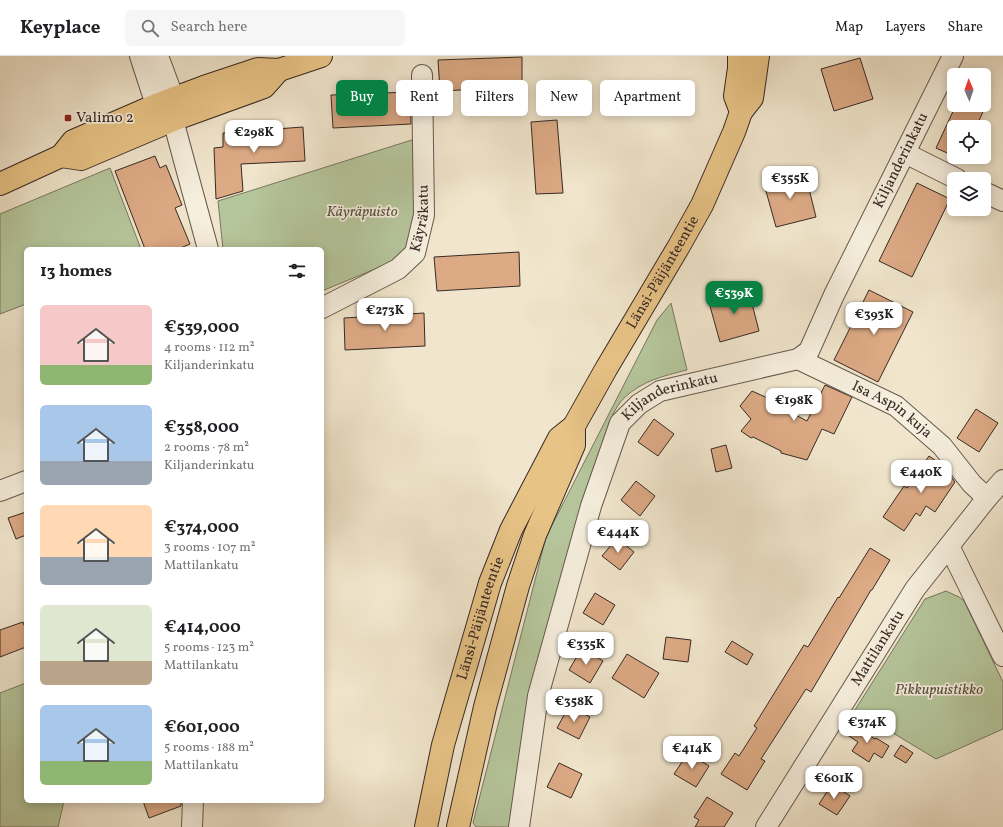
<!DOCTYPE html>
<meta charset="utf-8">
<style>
body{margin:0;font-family:Vollkorn,serif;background:#f6f6f6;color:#202124;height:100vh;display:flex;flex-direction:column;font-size:15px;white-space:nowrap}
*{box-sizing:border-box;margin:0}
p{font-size:13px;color:#757577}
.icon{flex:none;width:22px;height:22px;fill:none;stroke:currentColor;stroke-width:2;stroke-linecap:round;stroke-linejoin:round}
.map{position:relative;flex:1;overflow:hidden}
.details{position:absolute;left:24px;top:191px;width:300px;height:556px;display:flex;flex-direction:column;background:#fff;border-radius:6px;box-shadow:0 2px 10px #0003}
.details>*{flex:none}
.banner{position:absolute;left:336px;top:24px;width:380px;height:36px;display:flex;gap:8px}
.needle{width:26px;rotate:358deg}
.fabs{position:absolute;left:947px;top:12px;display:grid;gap:8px}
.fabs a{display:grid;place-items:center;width:44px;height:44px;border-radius:6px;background:#fff;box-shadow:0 2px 10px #0003;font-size:20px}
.price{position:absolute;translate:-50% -34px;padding:0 9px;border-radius:8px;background:#fff;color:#222;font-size:13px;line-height:26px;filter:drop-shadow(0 1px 2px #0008)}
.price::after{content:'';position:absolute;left:50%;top:24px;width:12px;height:9px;margin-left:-6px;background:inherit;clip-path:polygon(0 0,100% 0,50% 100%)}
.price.current{background:#0b8043;color:#fff}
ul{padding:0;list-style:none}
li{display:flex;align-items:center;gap:12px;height:100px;padding:0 16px}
li span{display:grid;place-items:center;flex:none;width:112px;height:80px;border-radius:6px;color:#555}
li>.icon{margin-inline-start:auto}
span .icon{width:48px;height:48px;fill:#fffc;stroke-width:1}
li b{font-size:17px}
h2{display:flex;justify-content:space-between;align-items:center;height:48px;padding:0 16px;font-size:17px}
.tag{padding:0 14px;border-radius:6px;background:#fff;box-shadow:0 2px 10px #0003;font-size:14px;line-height:36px}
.tag.current{background:#0b8043;color:#fff}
header{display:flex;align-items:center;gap:24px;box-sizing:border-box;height:56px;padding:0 20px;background:#fff;border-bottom:1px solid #e0e0e0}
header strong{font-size:19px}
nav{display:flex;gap:22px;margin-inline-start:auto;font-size:14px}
.search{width:280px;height:36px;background:#f6f6f6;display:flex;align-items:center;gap:10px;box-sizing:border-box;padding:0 14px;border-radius:6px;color:#757577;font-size:15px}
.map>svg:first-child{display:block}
</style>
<header>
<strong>Keyplace</strong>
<div class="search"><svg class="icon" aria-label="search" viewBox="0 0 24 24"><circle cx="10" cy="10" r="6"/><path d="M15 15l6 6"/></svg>Search here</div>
<nav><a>Map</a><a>Layers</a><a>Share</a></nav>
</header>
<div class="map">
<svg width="1003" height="771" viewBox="0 0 1003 771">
<rect width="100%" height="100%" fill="#f1e6cd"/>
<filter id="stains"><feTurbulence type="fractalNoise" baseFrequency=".005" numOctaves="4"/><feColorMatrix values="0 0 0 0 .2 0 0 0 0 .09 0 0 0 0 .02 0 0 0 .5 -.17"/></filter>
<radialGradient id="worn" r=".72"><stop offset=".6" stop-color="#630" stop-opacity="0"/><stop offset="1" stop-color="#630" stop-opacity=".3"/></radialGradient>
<path fill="#b6c69c" stroke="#767860" d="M 415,83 L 415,157 L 411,191 L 392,206 L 322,235 L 322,193 L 223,193 L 218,145 Z
M 110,112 L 141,193 L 26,193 L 26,248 L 0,258 L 0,158 Z
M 671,247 L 687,314 C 663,320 642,325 624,342 C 619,347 616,353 613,358 L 511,771 L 476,771 L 473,767 L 546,481 L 657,264 Z
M 946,535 L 959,541 L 964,545 L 1003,626 L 1003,673 L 936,703 L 855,654 L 925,543 Z
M 26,627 L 26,745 L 64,745 L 58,771 L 0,771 L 0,637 Z"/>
<path fill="#dcaa85" stroke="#372a25" d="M 522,1 L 522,31 L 440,35 L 438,4 Z
M 860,2 L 873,43 L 834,55 L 821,13 Z
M 410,36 L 411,68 L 333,72 L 331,39 Z
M 956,49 L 986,49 L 976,71 L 954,71 L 954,100 L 936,92 Z
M 557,64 L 563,137 L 536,138 L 531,66 Z
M 303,71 L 305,105 L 241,108 L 243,135 L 216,143 L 214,92 L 223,91 L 223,77 Z
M 155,100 L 160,112 L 166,109 L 182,149 L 175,152 L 190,188 L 178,193 L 145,193 L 115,115 Z
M 805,117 L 816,161 L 776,171 L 764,128 Z
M 917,127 L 950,143 L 912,221 L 879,205 Z
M 519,196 L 520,230 L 437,235 L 434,201 Z
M 748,232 L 759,275 L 720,286 L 708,243 Z
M 869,234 L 913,256 L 878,326 L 834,304 Z
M 424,257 L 425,290 L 345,294 L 344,262 Z
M 825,329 L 852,341 L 834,378 L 822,373 L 807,404 L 781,397 L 781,395 L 753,381 L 751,382 L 741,375 L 751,363 L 740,350 L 752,335 L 783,349 L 782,352 L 807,365 Z
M 976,353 L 998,367 L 979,396 L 957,382 Z
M 654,363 L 674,378 L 658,400 L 638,386 Z
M 726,389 L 732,412 L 716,416 L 711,393 Z
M 929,400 L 942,409 L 955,426 L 935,456 L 926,450 L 920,460 L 916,457 L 904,475 L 883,461 L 904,430 L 907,432 Z
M 636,425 L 655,440 L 640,460 L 621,444 Z
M 26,456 L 26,479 L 16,483 L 8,462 Z
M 617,482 L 634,496 L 620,514 L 602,500 Z
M 870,492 L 890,504 L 872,534 L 871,534 L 811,636 L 806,633 L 761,703 L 765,705 L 747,734 L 721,718 L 735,697 L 739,700 L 757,672 L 754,670 L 804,589 L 808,591 L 838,541 L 839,542 Z
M 595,537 L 615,549 L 603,569 L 583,557 Z
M 23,566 L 26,575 L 26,591 L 0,601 L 0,574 Z
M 666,581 L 691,584 L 688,606 L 663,603 Z
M 732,585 L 753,598 L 747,609 L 725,596 Z
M 582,592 L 603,605 L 590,627 L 569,614 Z
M 627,598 L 659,617 L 644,642 L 612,622 Z
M 569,650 L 590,661 L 579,683 L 557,672 Z
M 852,669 L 875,683 L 876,682 L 889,690 L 882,702 L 874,697 L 869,706 L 852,695 L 858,686 L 846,678 Z
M 901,689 L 913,697 L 906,707 L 894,700 Z
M 688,697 L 709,710 L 696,731 L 674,718 Z
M 559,707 L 582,718 L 571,742 L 547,731 Z
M 832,728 L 850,740 L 837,759 L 819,748 Z
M 707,741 L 733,757 L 724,771 L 695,771 L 699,764 L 694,761 Z
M 143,745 L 181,745 L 181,750 L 149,762 Z"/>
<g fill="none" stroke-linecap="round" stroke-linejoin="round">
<g stroke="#66594f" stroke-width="22">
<g id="minor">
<path d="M 140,0 L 156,49 L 169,60"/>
<path d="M 158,0 L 174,43 L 173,64 L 208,193"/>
<path d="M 905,97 L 957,123"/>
<path d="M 984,136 L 1003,145"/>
<path id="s1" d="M 322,252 L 398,213 L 415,197 L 424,159 L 422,19"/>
<path id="s2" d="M 798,303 L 896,350 L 942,390 L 972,428 L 987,442"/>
<path d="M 0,435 L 26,425"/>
<path d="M 949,490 L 1003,600"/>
<path d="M 192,771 L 193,745"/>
<path id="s3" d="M 519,771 L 538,640 L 591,450 L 620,367 L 639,348 L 660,335 L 798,303 L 809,295 L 834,239 L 953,0"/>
<path id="s4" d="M 766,771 L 915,533 L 987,442 L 1003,424"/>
</g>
</g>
<g stroke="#372a25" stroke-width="24">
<g id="major">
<path d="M 739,0 L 739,12 L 735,40 L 741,56"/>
<path d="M 61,100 L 81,103 L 173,64 L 264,31 L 279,14"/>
<path d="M 0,128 L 61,100 L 73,85 L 156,49 L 204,31 L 258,13 L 279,14 L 321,0"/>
<path id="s5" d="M 426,771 L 443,689 L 490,527 L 511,474 L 559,382 L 574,370 L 606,313 L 679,190 L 702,149 L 734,76 L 741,56 L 752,42 L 758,0"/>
<path d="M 458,771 L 485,651 L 518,530 L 535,479 L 574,389 L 574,370"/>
</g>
</g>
<use href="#minor" stroke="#f6efde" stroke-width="20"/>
<use href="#major" stroke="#e8c386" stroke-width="22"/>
</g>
<rect fill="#8f2418" stroke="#f6efde" stroke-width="1.5" x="64" y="58" width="8" height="8" rx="2"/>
<g text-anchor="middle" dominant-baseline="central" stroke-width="3.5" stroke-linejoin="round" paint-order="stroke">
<g font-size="15" fill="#372a25" stroke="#f6efde" text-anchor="start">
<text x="76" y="62">Valimo 2</text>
</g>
<g font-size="15" fill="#372a25" stroke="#f6efde">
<text stroke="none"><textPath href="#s3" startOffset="836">Kiljanderinkatu</textPath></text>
<text stroke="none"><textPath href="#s1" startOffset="144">Käyräkatu</textPath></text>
<text stroke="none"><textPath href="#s5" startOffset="610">Länsi-Päijänteentie</textPath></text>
<text stroke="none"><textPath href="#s3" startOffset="476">Kiljanderinkatu</textPath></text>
<text stroke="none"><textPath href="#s2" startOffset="107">Isa Aspin kuja</textPath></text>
<text stroke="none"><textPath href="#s5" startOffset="216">Länsi-Päijänteentie</textPath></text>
<text stroke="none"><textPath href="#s4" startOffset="211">Mattilankatu</textPath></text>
</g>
<g font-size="15" font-style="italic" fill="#575143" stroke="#f6efde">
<text x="362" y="156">Käyräpuisto</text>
<text x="939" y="634">Pikkupuistikko</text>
</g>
</g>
<rect width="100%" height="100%" filter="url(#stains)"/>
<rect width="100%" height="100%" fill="url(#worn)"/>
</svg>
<div class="fabs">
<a><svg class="needle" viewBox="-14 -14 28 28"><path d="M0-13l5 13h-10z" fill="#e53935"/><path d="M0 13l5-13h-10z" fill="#757577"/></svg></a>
<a><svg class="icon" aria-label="locate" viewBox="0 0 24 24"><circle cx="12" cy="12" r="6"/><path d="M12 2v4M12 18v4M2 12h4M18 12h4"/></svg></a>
<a><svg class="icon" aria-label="layers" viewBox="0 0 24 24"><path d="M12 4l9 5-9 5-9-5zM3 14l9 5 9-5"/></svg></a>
</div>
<b class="price" style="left:254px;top:98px">€298K</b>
<b class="price" style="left:790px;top:144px">€355K</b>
<b class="price current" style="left:734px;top:259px">€539K</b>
<b class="price" style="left:385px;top:276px">€273K</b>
<b class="price" style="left:874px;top:280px">€393K</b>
<b class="price" style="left:794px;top:366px">€198K</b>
<b class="price" style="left:921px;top:438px">€440K</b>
<b class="price" style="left:618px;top:498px">€444K</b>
<b class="price" style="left:586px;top:610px">€335K</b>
<b class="price" style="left:574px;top:667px">€358K</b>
<b class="price" style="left:867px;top:688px">€374K</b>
<b class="price" style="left:692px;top:714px">€414K</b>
<b class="price" style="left:834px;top:744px">€601K</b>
<div class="banner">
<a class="tag current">Buy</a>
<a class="tag">Rent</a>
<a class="tag">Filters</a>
<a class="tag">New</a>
<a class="tag">Apartment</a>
</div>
<section class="details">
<h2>13 homes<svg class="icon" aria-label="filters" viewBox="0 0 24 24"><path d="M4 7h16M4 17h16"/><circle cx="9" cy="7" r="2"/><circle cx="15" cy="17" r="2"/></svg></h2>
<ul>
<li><span style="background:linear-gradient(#f6c9c9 75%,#8fb573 0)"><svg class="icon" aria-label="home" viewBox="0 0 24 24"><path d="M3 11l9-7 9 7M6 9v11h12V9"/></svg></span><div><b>€539,000</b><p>4 rooms · 112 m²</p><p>Kiljanderinkatu</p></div></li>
<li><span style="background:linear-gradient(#a9c7e8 70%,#9aa5b1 0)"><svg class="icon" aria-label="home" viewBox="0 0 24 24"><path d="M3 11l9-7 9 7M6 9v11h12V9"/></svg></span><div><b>€358,000</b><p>2 rooms · 78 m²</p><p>Kiljanderinkatu</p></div></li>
<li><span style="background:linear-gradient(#ffd9b3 65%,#9aa5b1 0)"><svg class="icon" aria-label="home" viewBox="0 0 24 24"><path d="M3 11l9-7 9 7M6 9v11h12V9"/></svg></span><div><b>€374,000</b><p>3 rooms · 107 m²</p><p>Mattilankatu</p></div></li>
<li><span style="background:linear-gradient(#dfe7d0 70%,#b9a48a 0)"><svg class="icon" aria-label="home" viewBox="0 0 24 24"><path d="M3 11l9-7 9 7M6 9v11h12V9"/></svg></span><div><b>€414,000</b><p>5 rooms · 123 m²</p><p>Mattilankatu</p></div></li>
<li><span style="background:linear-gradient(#a9c7e8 70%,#8fb573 0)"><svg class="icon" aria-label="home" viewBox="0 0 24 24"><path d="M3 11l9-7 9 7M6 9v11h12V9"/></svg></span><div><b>€601,000</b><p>5 rooms · 188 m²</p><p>Mattilankatu</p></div></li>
</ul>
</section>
</div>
